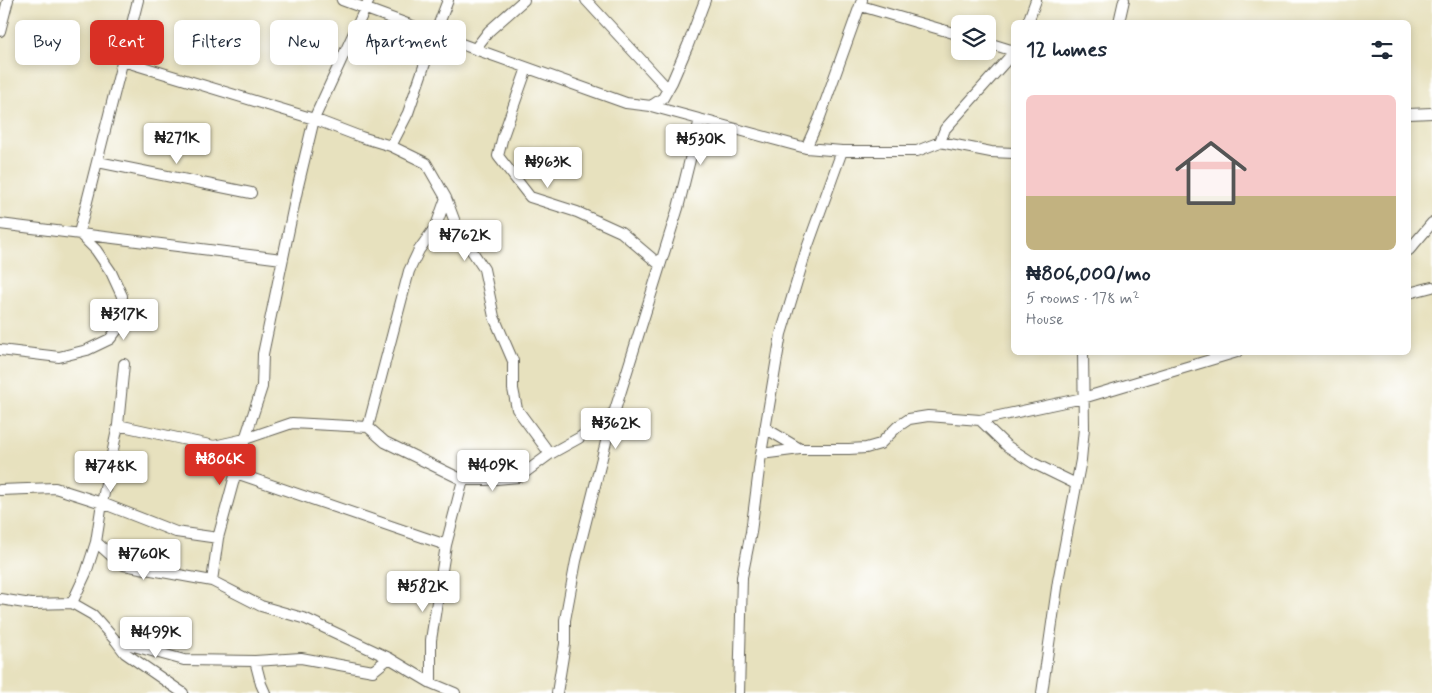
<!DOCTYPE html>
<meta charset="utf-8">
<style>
body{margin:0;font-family:Mynerve,sans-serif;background:#f6f6f7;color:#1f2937;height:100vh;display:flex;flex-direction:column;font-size:19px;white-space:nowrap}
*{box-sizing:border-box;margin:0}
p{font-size:16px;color:#747a83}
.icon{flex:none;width:28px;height:28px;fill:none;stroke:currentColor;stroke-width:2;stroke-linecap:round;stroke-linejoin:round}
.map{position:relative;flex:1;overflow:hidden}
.drawer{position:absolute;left:1011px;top:20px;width:400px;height:335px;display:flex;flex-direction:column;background:#fff;border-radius:8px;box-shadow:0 2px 8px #0003}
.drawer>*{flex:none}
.top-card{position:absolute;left:15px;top:20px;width:475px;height:45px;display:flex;gap:10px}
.buttons{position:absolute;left:951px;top:15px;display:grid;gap:10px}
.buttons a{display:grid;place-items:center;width:45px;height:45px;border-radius:8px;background:#fff;box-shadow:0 2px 8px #0003;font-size:25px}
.price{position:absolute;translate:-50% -42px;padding:0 11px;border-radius:5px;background:#fff;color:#222;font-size:16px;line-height:32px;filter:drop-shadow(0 1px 2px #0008)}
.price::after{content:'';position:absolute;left:50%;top:30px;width:15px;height:11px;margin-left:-8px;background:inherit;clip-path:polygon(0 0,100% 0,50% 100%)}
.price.on{background:#d93025;color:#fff}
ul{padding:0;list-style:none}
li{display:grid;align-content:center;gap:10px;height:265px;padding:0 15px}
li+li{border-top:1px solid #e0e1e3}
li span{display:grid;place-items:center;height:155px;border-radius:8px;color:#555}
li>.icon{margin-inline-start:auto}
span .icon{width:90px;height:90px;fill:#fffc;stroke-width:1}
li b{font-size:21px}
h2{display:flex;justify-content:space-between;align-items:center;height:60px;padding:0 15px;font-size:21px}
.tag{padding:0 18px;border-radius:8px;background:#fff;box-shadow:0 2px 8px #0003;font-size:18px;line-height:45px}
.tag.on{background:#d93025;color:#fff}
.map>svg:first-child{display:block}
</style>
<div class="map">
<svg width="1432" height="693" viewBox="0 0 1432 693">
<rect width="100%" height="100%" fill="#fff"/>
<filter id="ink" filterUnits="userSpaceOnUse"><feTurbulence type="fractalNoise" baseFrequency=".02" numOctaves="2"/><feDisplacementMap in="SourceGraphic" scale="10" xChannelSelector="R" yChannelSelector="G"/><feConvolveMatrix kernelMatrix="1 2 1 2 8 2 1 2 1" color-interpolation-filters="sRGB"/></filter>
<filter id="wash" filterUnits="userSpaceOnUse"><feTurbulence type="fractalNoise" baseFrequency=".0096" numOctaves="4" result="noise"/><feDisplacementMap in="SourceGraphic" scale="20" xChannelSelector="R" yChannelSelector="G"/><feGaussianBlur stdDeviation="1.12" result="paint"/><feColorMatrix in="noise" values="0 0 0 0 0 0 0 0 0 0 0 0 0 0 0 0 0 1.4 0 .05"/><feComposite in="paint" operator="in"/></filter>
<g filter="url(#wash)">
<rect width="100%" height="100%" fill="#e7e1be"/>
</g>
<g filter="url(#ink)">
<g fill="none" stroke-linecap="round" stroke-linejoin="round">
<g stroke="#636155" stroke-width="12">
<path id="minor" d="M 342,0 L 475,49 L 626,103 L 651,106 L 663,98 L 672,82 L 688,45 L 705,0
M 369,0 L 314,119 L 298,186 L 263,354 L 262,387 L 245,439 L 218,538 L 212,581 L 261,606 L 306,619 L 389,658 L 431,683 L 455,693
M 586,0 L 668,89
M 861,6 L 960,35
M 1028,22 L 1036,0
M 1119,22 L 1124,0
M 0,31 L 8,0
M 988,43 L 1014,51
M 475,49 L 489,31 L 524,0
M 123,61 L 314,119 L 361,137 L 391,146 L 426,163 L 446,198 L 458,230 L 484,269 L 494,317 L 513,361 L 513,389 L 517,409 L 550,454
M 527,68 L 503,136 L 498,156 L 530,197 L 577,212 L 621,232 L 660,265
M 651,106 L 806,148 L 842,151 L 917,151 L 940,142 L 991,152 L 1014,153
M 1409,114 L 1432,113
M 940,142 L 945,129 L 1014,52
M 391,146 L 408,113 L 435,34 L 448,0
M 806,148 L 820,117 L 862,0
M 98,162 L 251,193
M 0,224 L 282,259
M 79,233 L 138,0
M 1409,250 L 1432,223
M 1409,293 L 1432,287
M 0,350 L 59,357 L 87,350 L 110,339 L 120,326 L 122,296 L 111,272 L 96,250 L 79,233
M 980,420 L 1007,446 L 1033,463 L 1076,484
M 118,425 L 214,446 L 245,439 L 292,423 L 368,427 L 385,442 L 463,480 L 486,480 L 519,477 L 550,454 L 579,438 L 614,412
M 368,427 L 409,271 L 419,250 L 436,226 L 446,198
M 765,428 L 800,449
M 761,454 L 800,449 L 849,449 L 866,448 L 880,444 L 897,427 L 909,419 L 928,416 L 980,420 L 1083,398 L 1237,352
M 236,473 L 446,545
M 0,490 L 55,488 L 102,503 L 176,532 L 218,538
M 96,542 L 115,559 L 124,565 L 212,581
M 0,599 L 31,604 L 72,603 L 93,615 L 116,641 L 184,660 L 255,661 L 301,658 L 373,671 L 389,658
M 72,603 L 86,573 L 96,542 L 102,503 L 118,425 L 124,364
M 116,641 L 125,653 L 183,693
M 255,661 L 261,684 L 265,693
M 431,683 L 431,640 L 446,545 L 463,480
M 557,693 L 565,644 L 565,620 L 576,561 L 610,426 L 678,208 L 700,119
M 739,693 L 742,577 L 751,532 L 761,454 L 781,334 L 807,248 L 842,151
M 1042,693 L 1058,581 L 1081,460 L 1084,428 L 1083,352"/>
</g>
<use href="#minor" stroke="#fff" stroke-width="10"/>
</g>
</g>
</svg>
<div class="buttons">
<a><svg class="icon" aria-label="layers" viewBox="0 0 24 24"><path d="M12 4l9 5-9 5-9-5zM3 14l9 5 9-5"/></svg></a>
</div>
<b class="price" style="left:177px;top:165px">₦271K</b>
<b class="price" style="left:701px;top:166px">₦530K</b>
<b class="price" style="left:548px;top:189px">₦963K</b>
<b class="price" style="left:465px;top:262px">₦762K</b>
<b class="price" style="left:124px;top:341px">₦317K</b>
<b class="price" style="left:616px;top:450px">₦362K</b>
<b class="price on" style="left:220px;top:486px">₦806K</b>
<b class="price" style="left:493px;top:492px">₦409K</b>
<b class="price" style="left:111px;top:493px">₦748K</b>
<b class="price" style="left:144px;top:581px">₦760K</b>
<b class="price" style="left:423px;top:613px">₦582K</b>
<b class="price" style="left:156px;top:659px">₦499K</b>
<div class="top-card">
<a class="tag">Buy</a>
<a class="tag on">Rent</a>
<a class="tag">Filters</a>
<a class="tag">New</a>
<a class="tag">Apartment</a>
</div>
<section class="drawer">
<h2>12 homes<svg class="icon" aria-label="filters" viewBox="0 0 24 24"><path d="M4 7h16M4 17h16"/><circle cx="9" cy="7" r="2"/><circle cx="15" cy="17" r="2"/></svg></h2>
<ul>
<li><span style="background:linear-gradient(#f6c9c9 65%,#c2b280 0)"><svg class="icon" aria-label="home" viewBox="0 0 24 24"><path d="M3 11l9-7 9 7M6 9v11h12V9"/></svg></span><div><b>₦806,000/mo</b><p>5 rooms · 178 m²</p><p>House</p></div></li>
</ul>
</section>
</div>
